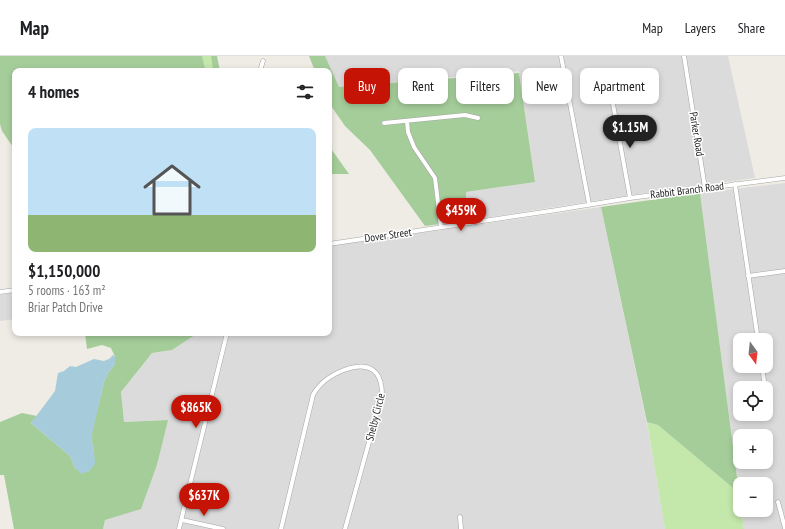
<!DOCTYPE html>
<meta charset="utf-8">
<style>
body{margin:0;font-family:"PT Sans Narrow",sans-serif;background:#f2f2f2;color:#202124;height:100vh;display:flex;flex-direction:column;font-size:15px;white-space:nowrap}
*{box-sizing:border-box;margin:0}
p{font-size:13px;color:#757577}
.icon{flex:none;width:22px;height:22px;fill:none;stroke:currentColor;stroke-width:2;stroke-linecap:round;stroke-linejoin:round}
.map{position:relative;flex:1;overflow:hidden}
.panel{position:absolute;left:12px;top:12px;width:320px;height:268px;display:flex;flex-direction:column;background:#fff;border-radius:8px;box-shadow:0 2px 6px #0003}
.panel>*{flex:none}
.hud{position:absolute;left:344px;top:12px;width:380px;height:36px;display:flex;gap:8px}
.needle{width:26px;rotate:165deg}
.buttons{position:absolute;left:733px;top:277px;display:grid;gap:8px}
.buttons a{display:grid;place-items:center;width:40px;height:40px;border-radius:8px;background:#fff;box-shadow:0 2px 6px #0003;font-size:20px}
.price{position:absolute;translate:-50% -34px;padding:0 9px;border-radius:14px;background:#c51406;color:#fff;font-size:13px;line-height:26px;filter:drop-shadow(0 1px 2px #0008)}
.price::after{content:'';position:absolute;left:50%;top:24px;width:12px;height:9px;margin-left:-6px;background:inherit;clip-path:polygon(0 0,100% 0,50% 100%)}
.price.current{background:#222;color:#fff}
ul{padding:0;list-style:none}
li{display:grid;align-content:center;gap:8px;height:212px;padding:0 16px}
li+li{border-top:1px solid #e0e0e0}
li span{display:grid;place-items:center;height:124px;border-radius:8px;color:#555}
li>.icon{margin-inline-start:auto}
span .icon{width:72px;height:72px;fill:#fffc;stroke-width:1}
li b{font-size:17px}
h2{display:flex;justify-content:space-between;align-items:center;height:48px;padding:0 16px;font-size:17px}
.tag{padding:0 14px;border-radius:8px;background:#fff;box-shadow:0 2px 6px #0003;font-size:14px;line-height:36px}
.tag.current{background:#c51406;color:#fff}
header{display:flex;align-items:center;gap:24px;box-sizing:border-box;height:56px;padding:0 20px;background:#fff;border-bottom:1px solid #e0e0e0}
header strong{font-size:19px}
nav{display:flex;gap:22px;margin-inline-start:auto;font-size:14px}
.map>svg:first-child{display:block}
</style>
<header>
<strong>Map</strong>
<nav><a>Map</a><a>Layers</a><a>Share</a></nav>
</header>
<div class="map">
<svg width="785" height="473" viewBox="0 0 785 473">
<rect width="100%" height="100%" fill="#eeece4"/>
<path fill="#dcdbdb" fill-rule="evenodd" d="M 323,0 L 728,0 L 755,122 L 638,138 L 471,164 L 466,149 L 466,136 L 535,126 L 519,15 L 337,32 Z
M 785,127 L 785,473 L 744,473 L 741,454 L 766,454 L 766,428 L 740,428 L 740,444 L 700,137 ZM 740,284 L 766,284 L 766,310 L 740,310 ZM 740,332 L 766,332 L 766,358 L 740,358 ZM 740,380 L 766,380 L 766,406 L 740,406 Z
M 601,151 L 648,373 L 665,473 L 103,473 L 105,464 L 141,452 L 157,409 L 167,364 L 124,366 L 121,336 L 152,297 L 172,294 L 195,279 L 196,277 L 329,277 L 329,190 Z
M 15,236 L 15,263 L 0,265 L 0,239 Z"/>
<path fill="#c4e7ab" d="M 202,0 L 211,0 L 213,15 L 168,15 L 168,14 L 205,12 Z
M 647,366 L 658,369 L 739,437 L 740,454 L 741,454 L 744,473 L 665,473 Z"/>
<path fill="#a5cd9a" d="M 0,0 L 202,0 L 205,12 L 168,14 L 168,15 L 15,15 L 15,94 L 2,75 L 0,68 Z
M 211,0 L 217,0 L 220,15 L 213,15 Z
M 309,0 L 325,0 L 339,31 L 519,17 L 535,126 L 466,136 L 466,149 L 471,164 L 425,170 L 370,94 L 345,70 L 329,47 L 329,15 L 315,15 Z
M 329,90 L 349,118 L 329,118 Z
M 700,137 L 739,437 L 658,369 L 647,366 L 601,151 Z
M 85,277 L 196,277 L 195,279 L 172,294 L 152,297 L 121,336 L 124,366 L 168,364 L 157,409 L 141,453 L 105,464 L 103,473 L 14,473 L 4,419 L 0,419 L 0,366 L 22,357 L 37,360 L 31,367 L 70,400 L 75,412 L 82,417 L 89,415 L 94,395 L 91,382 L 94,367 L 104,326 L 108,317 L 115,308 L 115,301 L 111,292 L 102,289 L 87,293 Z"/>
<path fill="#a6cbdb" d="M 113,299 L 115,301 L 115,308 L 108,317 L 104,326 L 91,382 L 94,395 L 95,408 L 89,415 L 82,418 L 75,412 L 70,400 L 31,367 L 55,335 L 58,317 L 64,315 L 70,310 L 76,311 L 94,303 L 104,305 L 109,303 Z"/>
<g fill="none" stroke-linecap="round" stroke-linejoin="round">
<g stroke="#a5a5a5" stroke-width="5">
<path id="street" d="M 561,0 L 589,148
M 684,0 L 705,132
M 260,15 L 263,5
M 613,48 L 630,142
M 407,65 L 408,76 L 414,91 L 435,122 L 441,171
M 384,67 L 465,59 L 478,62
M 735,128 L 758,284
M 329,188 L 557,154 L 630,142 L 785,122
M 748,220 L 785,215
M 0,236 L 15,234
M 762,310 L 765,332
M 778,446 L 785,472
M 460,461 L 461,473
M 182,464 L 223,473
M 179,473 L 227,277
M 281,473 L 313,339 C 320,326 331,319 344,314 C 368,305 382,313 382,339 L 345,473"/>
</g>
<use href="#street" stroke="#fff" stroke-width="4"/>
</g>
<g text-anchor="middle" dominant-baseline="central" stroke-width="3" stroke-linejoin="round" paint-order="stroke">
<g font-size="11" fill="#1e1e1e" stroke="#fff">
<text transform="translate(697 78) rotate(81)">Parker Road</text>
<text transform="translate(687 134) rotate(-7)">Rabbit Branch Road</text>
<text transform="translate(388 179) rotate(-8)">Dover Street</text>
<text transform="translate(375 361) rotate(-76)">Shelby Circle</text>
</g>
</g>
</svg>
<div class="buttons">
<a><svg class="needle" viewBox="-14 -14 28 28"><path d="M0-13l5 13h-10z" fill="#e53935"/><path d="M0 13l5-13h-10z" fill="#757577"/></svg></a>
<a><svg class="icon" aria-label="locate" viewBox="0 0 24 24"><circle cx="12" cy="12" r="6"/><path d="M12 2v4M12 18v4M2 12h4M18 12h4"/></svg></a>
<a>+</a>
<a>−</a>
</div>
<b class="price current" style="left:630px;top:93px">$1.15M</b>
<b class="price" style="left:461px;top:176px">$459K</b>
<b class="price" style="left:196px;top:373px">$865K</b>
<b class="price" style="left:204px;top:461px">$637K</b>
<div class="hud">
<a class="tag current">Buy</a>
<a class="tag">Rent</a>
<a class="tag">Filters</a>
<a class="tag">New</a>
<a class="tag">Apartment</a>
</div>
<section class="panel">
<h2>4 homes<svg class="icon" aria-label="filters" viewBox="0 0 24 24"><path d="M4 7h16M4 17h16"/><circle cx="9" cy="7" r="2"/><circle cx="15" cy="17" r="2"/></svg></h2>
<ul>
<li><span style="background:linear-gradient(#bfe0f5 70%,#8fb573 0)"><svg class="icon" aria-label="home" viewBox="0 0 24 24"><path d="M3 11l9-7 9 7M6 9v11h12V9"/></svg></span><div><b>$1,150,000</b><p>5 rooms · 163 m²</p><p>Briar Patch Drive</p></div></li>
</ul>
</section>
</div>
